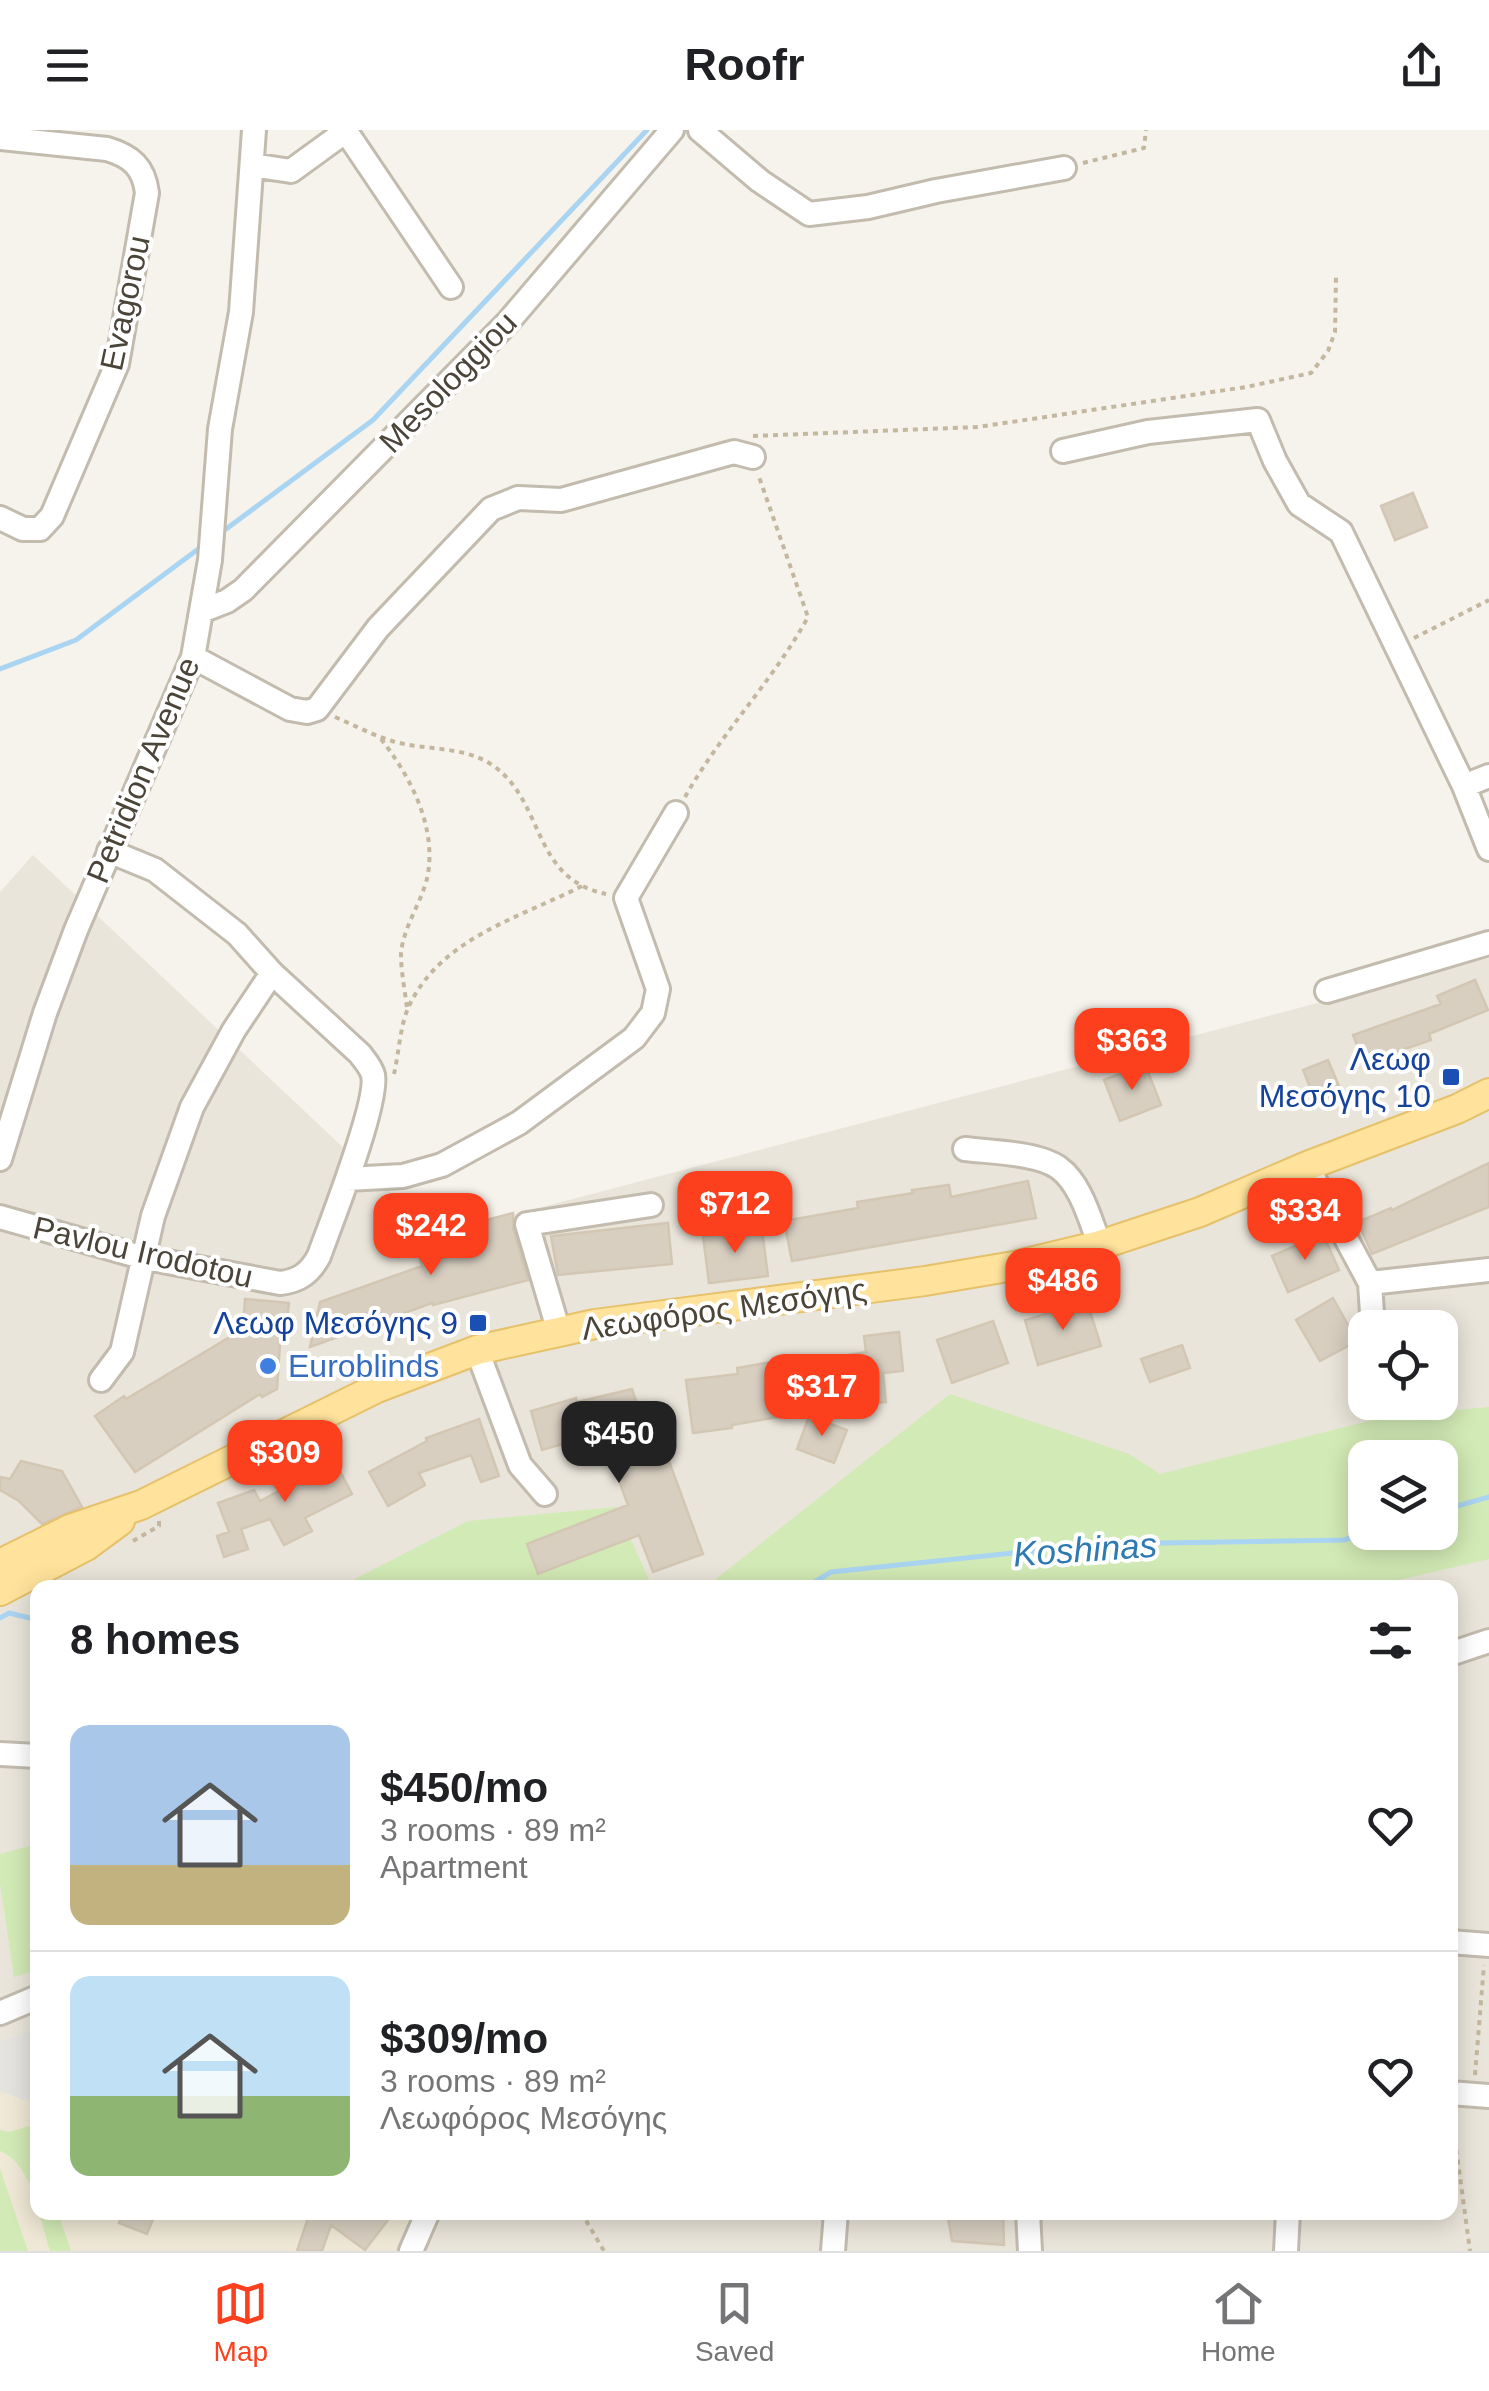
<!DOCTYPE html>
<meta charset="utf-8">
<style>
body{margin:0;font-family:Helvetica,sans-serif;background:#f6f6f6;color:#202124;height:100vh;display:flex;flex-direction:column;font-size:38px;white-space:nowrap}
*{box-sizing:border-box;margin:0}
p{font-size:32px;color:#757577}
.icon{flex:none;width:55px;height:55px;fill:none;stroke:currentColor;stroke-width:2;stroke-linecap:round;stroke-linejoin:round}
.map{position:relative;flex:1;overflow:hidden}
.side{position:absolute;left:30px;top:1450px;width:1428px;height:640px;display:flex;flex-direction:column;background:#fff;border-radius:20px;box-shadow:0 5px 25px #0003}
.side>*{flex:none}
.buttons{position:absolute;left:1348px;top:1180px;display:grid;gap:20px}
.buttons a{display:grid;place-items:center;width:110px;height:110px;border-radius:20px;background:#fff;box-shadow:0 5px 25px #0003;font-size:50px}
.price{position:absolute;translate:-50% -85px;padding:0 22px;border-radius:20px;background:#fc3f1d;color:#fff;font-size:32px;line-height:65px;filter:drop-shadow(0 2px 5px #0008)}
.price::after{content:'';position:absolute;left:50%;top:60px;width:30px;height:22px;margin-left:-15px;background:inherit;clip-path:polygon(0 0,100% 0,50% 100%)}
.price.current{background:#222;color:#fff}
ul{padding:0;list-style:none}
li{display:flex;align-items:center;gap:30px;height:250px;padding:0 40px}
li+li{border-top:2px solid #e0e0e0}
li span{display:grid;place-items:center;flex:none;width:280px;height:200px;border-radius:20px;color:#555}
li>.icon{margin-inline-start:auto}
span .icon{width:120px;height:120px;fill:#fffc;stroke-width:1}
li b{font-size:42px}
h2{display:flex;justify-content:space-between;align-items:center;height:120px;padding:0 40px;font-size:42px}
header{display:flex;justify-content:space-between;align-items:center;height:130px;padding:0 40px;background:#fff;font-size:45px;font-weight:700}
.tab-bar{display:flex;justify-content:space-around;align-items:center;height:140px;border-top:2px solid #e0e0e0;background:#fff;font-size:28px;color:#757577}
.tab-bar a{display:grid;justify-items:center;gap:5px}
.tab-bar .current{color:#fc3f1d}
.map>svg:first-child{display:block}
</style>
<header><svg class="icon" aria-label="menu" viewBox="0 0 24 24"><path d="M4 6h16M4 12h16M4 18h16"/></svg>Roofr<svg class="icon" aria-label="share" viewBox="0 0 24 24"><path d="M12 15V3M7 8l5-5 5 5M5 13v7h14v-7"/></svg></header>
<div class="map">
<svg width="1489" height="2121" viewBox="0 0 1489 2121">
<rect width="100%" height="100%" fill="#f6f3ec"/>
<path fill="#eae5da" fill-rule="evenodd" d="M 33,725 L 436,1105 L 1489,828 L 1489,2121 L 0,2121 L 0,762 ZM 1365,1198 L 1440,1198 L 1440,1272 L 1365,1272 ZM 1365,1328 L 1440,1328 L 1440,1402 L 1365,1402 ZM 38,1458 L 1450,1458 L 1450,2082 L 38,2082 Z"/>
<path fill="#efe8d6" d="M 37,1898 L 38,2082 L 413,2083 L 394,2121 L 0,2121 L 0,1912 Z"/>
<path fill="#d2eab5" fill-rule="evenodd" d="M 950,1264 L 1129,1324 L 1160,1344 L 1384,1287 L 1489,1277 L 1489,1429 L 1369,1457 L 337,1458 L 468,1391 L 616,1377 L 651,1454 L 707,1456 ZM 1365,1328 L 1440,1328 L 1440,1402 L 1365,1402 Z
M 37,1714 L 37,1840 L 14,1847 L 0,1753 L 0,1724 Z
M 29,1996 L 37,2022 L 38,2082 L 58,2083 L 71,2121 L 50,2121 C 40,2090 33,2034 0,2021 L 0,2000 L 10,2002 Z
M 0,2039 L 28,2121 L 0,2121 Z"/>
<path fill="#e5e3e0" d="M 37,1898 L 37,1968 L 23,1970 L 0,1961 L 0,1912 Z"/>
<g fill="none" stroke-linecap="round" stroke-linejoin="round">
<path stroke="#a9d4f2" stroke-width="5" d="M 218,405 L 373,290 L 647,0
M 0,539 L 76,510 L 201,417
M 1440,1381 L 1489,1367
M 805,1458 L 831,1442 L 1099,1414 L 1344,1410 L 1369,1402
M 0,1488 L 9,1483 L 38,1490"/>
</g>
<path fill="#d8cfc1" stroke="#d3c7b4" stroke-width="2.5" d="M 1413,363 L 1427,397 L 1395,410 L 1381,376 Z
M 1475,850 L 1488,880 L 1429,904 L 1431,910 L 1364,933 L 1353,905 L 1441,874 L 1437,866 Z
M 1328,930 L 1341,961 L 1316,972 L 1303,940 Z
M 1145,934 L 1161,975 L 1120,991 L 1104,950 Z
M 1489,1033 L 1489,1077 L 1372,1124 L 1358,1092 L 1391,1078 L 1392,1080 Z
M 1028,1051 L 1036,1088 L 792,1131 L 784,1091 L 858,1078 L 857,1072 L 913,1063 L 912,1060 L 949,1055 L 951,1067 Z
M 513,1083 L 513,1098 L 528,1150 L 433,1175 L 432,1173 L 310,1217 L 320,1172 L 422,1136 L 415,1109 Z
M 668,1093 L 672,1134 L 558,1145 L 551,1106 Z
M 762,1100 L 768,1146 L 709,1153 L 703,1106 Z
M 1323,1104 L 1339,1140 L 1288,1162 L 1272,1126 Z
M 1333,1168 L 1357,1211 L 1320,1231 L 1296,1190 Z
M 245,1169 L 289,1173 L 286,1199 L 281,1198 L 277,1259 L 262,1267 L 260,1264 L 135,1342 L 95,1286 L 124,1266 L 126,1269 L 243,1199 Z
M 1087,1172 L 1101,1216 L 1038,1235 L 1025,1190 Z
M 993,1191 L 1008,1233 L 952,1253 L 937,1210 Z
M 899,1202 L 903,1241 L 883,1243 L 886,1272 L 871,1273 L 870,1264 L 816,1274 L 808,1232 L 866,1222 L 864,1206 Z
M 1182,1215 L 1190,1238 L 1150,1252 L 1141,1229 Z
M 777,1231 L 786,1277 L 801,1283 L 732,1295 L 732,1298 L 693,1303 L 686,1250 L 738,1244 L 737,1238 Z
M 632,1259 L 651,1316 L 662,1312 L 703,1424 L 653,1442 L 639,1405 L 538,1444 L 527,1414 L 628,1375 L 601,1303 L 542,1320 L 531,1281 L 576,1268 L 577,1272 Z
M 809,1286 L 847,1300 L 834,1333 L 797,1319 Z
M 479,1289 L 499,1346 L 481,1352 L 471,1325 L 419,1343 L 425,1355 L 388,1376 L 369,1342 L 427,1311 L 426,1308 Z
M 330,1322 L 352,1364 L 305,1388 L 312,1401 L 284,1415 L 270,1389 L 241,1399 L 248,1419 L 224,1427 L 217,1406 L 229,1402 L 218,1373 L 254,1360 L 260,1371 L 301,1349 L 297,1340 Z
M 21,1331 L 62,1341 L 82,1377 L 42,1394 L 19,1371 L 0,1360 L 0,1347 L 10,1349 Z
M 123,2082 L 156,2082 L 147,2104 L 119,2093 Z
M 310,2082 L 394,2082 L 365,2120 L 331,2095 L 322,2121 L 297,2121 Z
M 947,2082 L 1003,2082 L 1004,2115 L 952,2111 Z"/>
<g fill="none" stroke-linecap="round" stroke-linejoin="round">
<g stroke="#c2bbae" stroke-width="28">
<path id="minor" d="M 345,0 L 451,157
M 700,0 L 760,51 L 809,84 L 868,77 L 936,61 L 1064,38
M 0,8 L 107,19 C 131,26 144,37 147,63 L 117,234 L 52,386 L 40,399 L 23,399 L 0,388
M 252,35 L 291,41 L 346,1
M 1063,321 L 1148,302 L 1258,290 L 1275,331 L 1299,374 L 1341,402 L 1464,656 L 1489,719
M 204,480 L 227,471 L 243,460 L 508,192 L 672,0
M 193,527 L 290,579 L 307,582 L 317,579 L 378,498 L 491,379 L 518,368 L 561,370 L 734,322 L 753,327
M 1464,656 L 1489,646
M 1327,861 L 1489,813
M 965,1019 C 990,1022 1039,1023 1059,1038 C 1081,1054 1090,1090 1100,1115
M 0,1029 L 45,883 L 76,800 L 193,527 L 210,430 L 220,299 L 241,182 L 254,0
M 1307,1036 L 1370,1153 L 1373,1198
M 347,1049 L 403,1046 L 442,1035 L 519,993 L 634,908 L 653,883 L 658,859 L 626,768 L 676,683
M 0,1087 L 141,1127 L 280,1153 C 299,1151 310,1143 319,1126 C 330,1095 379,972 373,945 C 371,937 365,931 360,924 L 272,843 L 237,804 L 155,740 L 109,721
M 1370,1153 L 1489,1140
M 559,1202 L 527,1094 L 651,1075
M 477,1220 L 520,1335 L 545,1364
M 101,1250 L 122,1222 L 153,1086 L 192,977 L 234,900 L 272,843
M 1450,1524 L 1489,1511
M 0,1624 L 38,1626
M 1450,1812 L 1489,1815
M 0,1883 L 38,1867
M 1450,1963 L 1489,1966
M 1028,2082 L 1030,2121
M 411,2121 L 428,2082
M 833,2121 L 836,2082
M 1286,2121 L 1288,2082"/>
</g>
<g stroke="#e6c16a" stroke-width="32">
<path id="major" d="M 0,1434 L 70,1399 L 141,1375 L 377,1258 L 477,1220 L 595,1194 L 925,1151 L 1014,1136 L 1100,1115 L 1200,1082 L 1307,1036 L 1457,979 L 1489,963
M 0,1461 L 86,1416 L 120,1391"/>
</g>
<path stroke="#c4b79f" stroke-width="4" stroke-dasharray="5 5" stroke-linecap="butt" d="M 1083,33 L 1144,18 L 1146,0
M 753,306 L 978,297 L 1246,257 L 1311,243 L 1328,221 L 1335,202 L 1336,147
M 1414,508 L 1489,470
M 335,587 C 354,595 372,605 392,611 C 425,621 466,615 495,637 C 545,674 532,749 606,764
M 381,609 C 410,646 436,695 428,744 C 423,771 403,796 401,824 C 401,842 405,861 407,878
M 685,667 C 721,603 773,551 808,487 L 758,344
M 394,944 C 399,923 400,895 409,876 C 441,808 519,788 582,756
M 133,1411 L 159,1396 L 159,1390
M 1475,1945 L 1484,1835
M 1451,1980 L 1470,2121
M 581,2082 L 604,2121"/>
<use href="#minor" stroke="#fff" stroke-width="22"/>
<use href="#major" stroke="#ffe39c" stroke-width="28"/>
</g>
<g fill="#1a4fb4" stroke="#fff" stroke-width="4">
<rect x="1441" y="937" width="20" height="20" rx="5"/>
<rect x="468" y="1183" width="20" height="20" rx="5"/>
</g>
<circle fill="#3f7fe0" stroke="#fff" stroke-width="4" cx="268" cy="1236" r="10"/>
<g text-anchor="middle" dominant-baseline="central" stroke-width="8" stroke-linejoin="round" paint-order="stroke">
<g font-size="32" fill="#4b4439" stroke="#fff">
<text transform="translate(125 173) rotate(-78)">Evagorou</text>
<text transform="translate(448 252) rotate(-46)">Mesologgiou</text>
<text transform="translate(143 640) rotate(-67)">Petridion Avenue</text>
<text transform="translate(143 1122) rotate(13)">Pavlou Irodotou</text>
<text transform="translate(724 1179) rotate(-8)">Λεωφόρος Μεσόγης</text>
</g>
<g font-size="32" fill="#164399" stroke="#fff" text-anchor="end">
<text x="1431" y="929">Λεωφ<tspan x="1431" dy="37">Μεσόγης 10</tspan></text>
<text x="458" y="1193">Λεωφ Μεσόγης 9</text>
</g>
<g font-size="32" fill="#366cbe" stroke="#fff" text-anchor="start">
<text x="288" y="1236">Euroblinds</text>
</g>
<g font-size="35" font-style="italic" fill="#2e7ab2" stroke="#fff">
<text transform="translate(1085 1419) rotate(-4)">Koshinas</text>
</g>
</g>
</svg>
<div class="buttons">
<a><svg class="icon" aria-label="locate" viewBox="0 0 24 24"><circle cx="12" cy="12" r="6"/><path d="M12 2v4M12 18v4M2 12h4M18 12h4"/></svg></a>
<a><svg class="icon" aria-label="layers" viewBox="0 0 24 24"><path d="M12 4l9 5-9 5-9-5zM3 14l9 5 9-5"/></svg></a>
</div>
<b class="price" style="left:1132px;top:963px">$363</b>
<b class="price" style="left:735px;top:1126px">$712</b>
<b class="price" style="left:1305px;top:1133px">$334</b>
<b class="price" style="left:431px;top:1148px">$242</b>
<b class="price" style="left:1063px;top:1203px">$486</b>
<b class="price" style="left:822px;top:1309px">$317</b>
<b class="price current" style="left:619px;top:1356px">$450</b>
<b class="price" style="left:285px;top:1375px">$309</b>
<section class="side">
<h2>8 homes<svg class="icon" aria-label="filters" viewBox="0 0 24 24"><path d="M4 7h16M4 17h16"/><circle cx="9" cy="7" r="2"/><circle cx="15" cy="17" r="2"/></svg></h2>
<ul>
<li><span style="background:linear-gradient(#a9c7e8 70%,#c2b280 0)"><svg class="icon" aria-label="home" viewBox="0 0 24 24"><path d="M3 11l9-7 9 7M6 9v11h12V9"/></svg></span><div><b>$450/mo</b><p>3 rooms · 89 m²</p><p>Apartment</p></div><svg class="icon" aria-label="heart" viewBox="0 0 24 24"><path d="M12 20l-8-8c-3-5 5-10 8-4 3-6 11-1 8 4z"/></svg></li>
<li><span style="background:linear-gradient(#bfe0f5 60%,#8fb573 0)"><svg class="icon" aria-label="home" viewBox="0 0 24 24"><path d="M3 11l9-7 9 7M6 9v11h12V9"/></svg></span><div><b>$309/mo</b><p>3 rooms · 89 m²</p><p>Λεωφόρος Μεσόγης</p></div><svg class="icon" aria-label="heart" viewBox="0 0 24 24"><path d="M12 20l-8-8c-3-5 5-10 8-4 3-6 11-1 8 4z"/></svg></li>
</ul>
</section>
</div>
<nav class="tab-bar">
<a class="current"><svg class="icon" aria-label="map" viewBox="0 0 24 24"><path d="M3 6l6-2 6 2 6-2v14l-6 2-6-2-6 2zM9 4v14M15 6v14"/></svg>Map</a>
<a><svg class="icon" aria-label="saved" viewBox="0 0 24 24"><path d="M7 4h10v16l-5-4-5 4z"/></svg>Saved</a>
<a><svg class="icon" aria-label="home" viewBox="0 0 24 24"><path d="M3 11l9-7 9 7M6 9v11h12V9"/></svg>Home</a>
</nav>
